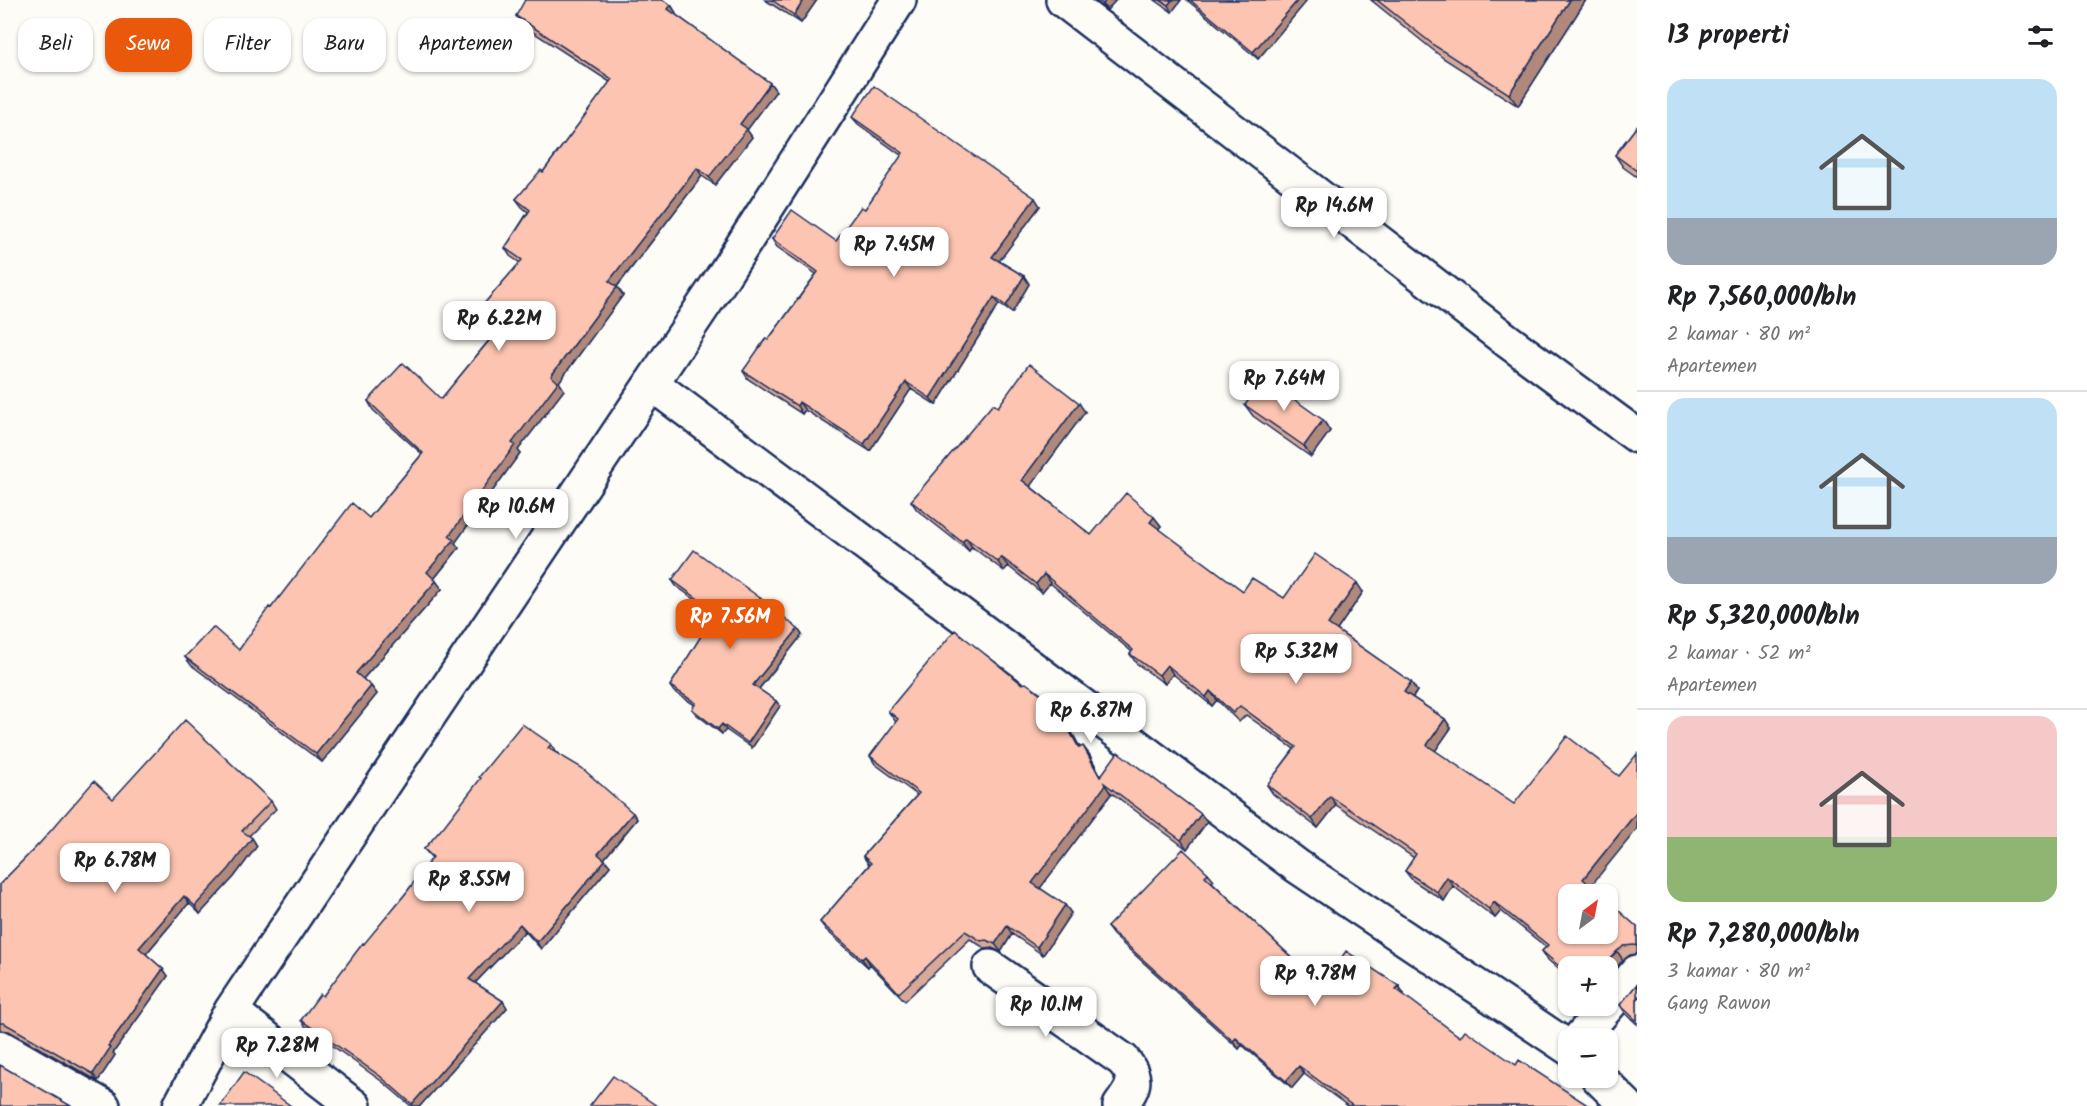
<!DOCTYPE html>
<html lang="id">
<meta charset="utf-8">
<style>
body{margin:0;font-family:Kalam,sans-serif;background:#f6f6f6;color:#202124;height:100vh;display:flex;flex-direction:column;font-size:22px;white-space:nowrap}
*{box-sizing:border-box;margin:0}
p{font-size:20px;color:#757577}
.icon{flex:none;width:33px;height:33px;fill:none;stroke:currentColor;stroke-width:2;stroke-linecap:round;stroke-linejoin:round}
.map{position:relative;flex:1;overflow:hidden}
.side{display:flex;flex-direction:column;background:#fff;width:450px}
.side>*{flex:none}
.hud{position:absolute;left:18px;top:18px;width:570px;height:54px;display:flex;gap:12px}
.needle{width:39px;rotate:32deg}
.tools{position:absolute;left:1558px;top:884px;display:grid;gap:12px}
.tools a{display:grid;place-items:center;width:60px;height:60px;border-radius:12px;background:#fff;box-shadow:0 2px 4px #0004;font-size:30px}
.price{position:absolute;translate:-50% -51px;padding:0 14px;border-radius:12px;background:#fff;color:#222;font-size:20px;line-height:39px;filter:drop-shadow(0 2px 3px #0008)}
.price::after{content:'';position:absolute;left:50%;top:36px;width:18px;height:14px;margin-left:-9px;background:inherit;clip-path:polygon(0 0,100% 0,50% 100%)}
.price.current{background:#ea580c;color:#fff}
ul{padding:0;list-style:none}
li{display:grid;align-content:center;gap:12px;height:318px;padding:0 30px}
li+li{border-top:2px solid #e0e0e0}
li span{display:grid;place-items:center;height:186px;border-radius:18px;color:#555}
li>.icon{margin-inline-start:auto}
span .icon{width:108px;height:108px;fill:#fffc;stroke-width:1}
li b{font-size:26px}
h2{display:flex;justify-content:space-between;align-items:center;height:72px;padding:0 30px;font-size:26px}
.tag{padding:0 21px;border-radius:18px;background:#fff;box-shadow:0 2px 4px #0004;font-size:21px;line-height:54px}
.tag.current{background:#ea580c;color:#fff}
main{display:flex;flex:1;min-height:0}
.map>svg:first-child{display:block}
</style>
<main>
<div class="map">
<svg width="1637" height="1106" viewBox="0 0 1637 1106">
<rect width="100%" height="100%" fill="#fdfcf7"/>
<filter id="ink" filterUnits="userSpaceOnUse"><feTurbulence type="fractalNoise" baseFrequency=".0167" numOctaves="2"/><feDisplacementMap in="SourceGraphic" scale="12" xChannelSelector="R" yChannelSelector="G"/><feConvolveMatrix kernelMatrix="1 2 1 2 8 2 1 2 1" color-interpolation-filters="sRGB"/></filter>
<g filter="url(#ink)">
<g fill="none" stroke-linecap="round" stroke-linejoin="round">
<g stroke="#1b2f5e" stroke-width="38">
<path id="street" d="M 1063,0 L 1509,342 L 1637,436
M 652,384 L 1297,866 L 1569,1048
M 990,967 L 1123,1060 C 1139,1079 1134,1087 1120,1106
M 231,1011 L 354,1106
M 1580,1038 L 1637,972
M 0,1047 L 103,1106
M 1598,1077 L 1627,1106
M 180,1106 L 231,1011 L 720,281 L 899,0"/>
</g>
<use href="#street" stroke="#fdfcf7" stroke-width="33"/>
</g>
<path fill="#d9a998" stroke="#1b2f5e" stroke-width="1.5" d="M 765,0 L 817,0 L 801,23 Z
M 1095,0 L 1116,0 L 1107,10 Z
M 1155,0 L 1181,0 L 1172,12 Z
M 1187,0 L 1305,0 L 1306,2 L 1258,59 Z
M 1371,0 L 1586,0 L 1518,106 L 1443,58 Z
M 671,5 L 676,13 L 675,14 L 770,83 L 776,91 L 747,130 L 752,137 L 715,185 L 702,176 L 617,287 L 623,295 L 559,382 L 564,390 L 518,450 L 520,453 L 455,543 L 459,548 L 434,579 L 442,589 L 363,679 L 371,686 L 377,694 L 322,762 L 191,665 L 185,657 L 239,650 L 271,608 L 369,518 L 422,454 L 373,410 L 368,401 L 441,399 L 495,333 L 482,321 L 476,313 L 520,263 L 510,256 L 505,248 L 528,212 L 522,207 L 516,199 L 543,172 L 610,82 L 522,25 L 516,16 Z
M 852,117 L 1040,206 L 999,261 L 1024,276 L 1029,284 L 1012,313 L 999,304 L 936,405 L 911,389 L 870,451 L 805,410 L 802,414 L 748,379 L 743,371 L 768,340 L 816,274 L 777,247 L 772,239 L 836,241 L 865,209 L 902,156 L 858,124 Z
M 1637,126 L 1637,177 L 1623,167 L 1615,155 Z
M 1245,405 L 1323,420 L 1330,431 L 1311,457 L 1253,416 Z
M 998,407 L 1085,412 L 1030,486 L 1091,535 L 1154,517 L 1161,526 L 1158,529 L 1243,591 L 1284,598 L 1363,592 L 1337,630 L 1411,682 L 1417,691 L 1413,698 L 1445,719 L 1451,728 L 1435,751 L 1637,927 L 1637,954 L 1630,955 L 1623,960 L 1608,977 L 1608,966 L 1569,966 L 1569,978 L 1548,960 L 1542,951 L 1546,947 L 1501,911 L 1495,918 L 1453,886 L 1444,901 L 1412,880 L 1405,871 L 1414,858 L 1336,805 L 1318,828 L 1273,794 L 1267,785 L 1294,749 L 1246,715 L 1239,722 L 1217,700 L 1212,706 L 1173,674 L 1165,684 L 1136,663 L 1130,654 L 1132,652 L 1050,583 L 1042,593 L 1008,566 L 1004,571 L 972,547 L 969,551 L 917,510 L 911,501 Z
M 672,580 L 798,629 L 802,635 L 759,689 L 776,701 L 780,706 L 752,748 L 726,730 L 722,734 L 696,714 L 692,709 L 695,705 L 674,692 L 670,686 L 715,614 L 676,586 Z
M 1022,684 L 1045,697 L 1061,725 L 1071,731 L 1080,748 L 1089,754 L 1101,776 L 1201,814 L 1207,822 L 1187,849 L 1109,791 L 1111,794 L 1040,888 L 1065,905 L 1071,913 L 1043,955 L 1012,934 L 1001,952 L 992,948 L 986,949 L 970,939 L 905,1001 L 870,964 L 868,967 L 826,930 L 820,922 L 869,865 L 863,856 L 917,795 L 875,764 L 870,756 L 896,722 L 888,711 Z
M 555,750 L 555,751 L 637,819 L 604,859 L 610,866 L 541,949 L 525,931 L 475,983 L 503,1001 L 507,1008 L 420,1106 L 411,1106 L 384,1083 L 305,1026 L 301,1020 L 323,996 L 406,893 L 432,858 L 424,849 Z
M 113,799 L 271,801 L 276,809 L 249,836 L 252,838 L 257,846 L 234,877 L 200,914 L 189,903 L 146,954 L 163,969 L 168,976 L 113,1053 L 115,1055 L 98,1081 L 9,1031 L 0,1030 L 0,884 L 40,843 Z
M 1208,873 L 1214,880 L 1212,882 L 1322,986 L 1399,986 L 1404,994 L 1403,995 L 1460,1037 L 1516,1065 L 1589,1106 L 1348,1106 L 1304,1074 L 1292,1088 L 1242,1045 L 1239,1049 L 1113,935 L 1107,927 Z
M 1637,984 L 1637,1024 L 1626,1014 L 1620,1005 Z"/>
<path fill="#b0897c" stroke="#1b2f5e" stroke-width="1.5" d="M 804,0 L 817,0 L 801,23 L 794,15 Z
M 1106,0 L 1116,0 L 1107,10 L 1103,4 Z
M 1172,0 L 1181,0 L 1172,12 L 1168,5 Z
M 1298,0 L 1305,0 L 1306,2 L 1258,59 L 1253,52 Z
M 1570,0 L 1586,0 L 1518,106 L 1509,94 Z
M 671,5 L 676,13 L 673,17 L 668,9 Z
M 770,83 L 776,91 L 747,130 L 752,137 L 715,185 L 709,177 L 740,124 Z
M 697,168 L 702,176 L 615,289 L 609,281 Z
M 1035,198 L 1040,206 L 997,264 L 992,257 Z
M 1024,276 L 1029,284 L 1012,313 L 1006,306 Z
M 617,287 L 623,295 L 559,382 L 564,390 L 518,450 L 520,453 L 455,543 L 459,548 L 433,580 L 427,572 L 449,536 L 512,443 L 551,376 Z
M 994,297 L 999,304 L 936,405 L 930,398 Z
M 906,382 L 911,389 L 870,451 L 864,444 Z
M 799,402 L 805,410 L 802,414 L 797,406 Z
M 1079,403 L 1085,412 L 1028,489 L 1022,480 Z
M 1323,420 L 1330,431 L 1311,457 L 1304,446 Z
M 1154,517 L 1161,526 L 1156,531 L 1150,522 Z
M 966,538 L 972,547 L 969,551 L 962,542 Z
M 1001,557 L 1008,566 L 1004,571 L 998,562 Z
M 1044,574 L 1050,583 L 1042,593 L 1036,584 Z
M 436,581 L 442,589 L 361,681 L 356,673 Z
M 1357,583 L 1363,592 L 1335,633 L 1328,624 Z
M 798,629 L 802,635 L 757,691 L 753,685 Z
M 1167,665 L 1173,674 L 1165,684 L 1159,675 Z
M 1411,682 L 1417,691 L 1410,701 L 1404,692 Z
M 371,686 L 377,694 L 322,762 L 316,754 Z
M 1210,691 L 1217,700 L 1212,706 L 1206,697 Z
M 1045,697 L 1050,705 L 1066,734 L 1060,726 Z
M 776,701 L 780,706 L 752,748 L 748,743 Z
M 1445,719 L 1451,728 L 1433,754 L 1427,745 Z
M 1065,723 L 1071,731 L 1085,756 L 1079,748 Z
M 722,724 L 726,730 L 722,734 L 718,729 Z
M 551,744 L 555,750 L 553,754 L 548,748 Z
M 1083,746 L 1089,754 L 1106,785 L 1100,777 Z
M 1104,783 L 1111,794 L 1038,891 L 1032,883 Z
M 1330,796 L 1336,805 L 1318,828 L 1312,819 Z
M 1637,812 L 1637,829 L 1589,888 L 1583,879 Z
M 633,813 L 637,819 L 603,860 L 598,854 Z
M 1201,814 L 1207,822 L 1187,849 L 1181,840 Z
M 252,838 L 257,846 L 234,877 L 200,914 L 195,906 Z
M 605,860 L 610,866 L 541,949 L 537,942 Z
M 1447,877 L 1453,886 L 1444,901 L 1437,892 Z
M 184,896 L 189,903 L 144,956 L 139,948 Z
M 1494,902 L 1501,911 L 1495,918 L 1489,909 Z
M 1065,905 L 1071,913 L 1043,955 L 1037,947 Z
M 520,924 L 525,931 L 473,985 L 469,979 Z
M 1007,926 L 1012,934 L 1001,952 L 995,944 Z
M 1617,951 L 1623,960 L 1608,977 L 1608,966 L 1603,966 Z
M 865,956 L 870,964 L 868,967 L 862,959 Z
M 163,969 L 168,976 L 113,1053 L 115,1055 L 98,1081 L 93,1074 L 108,1046 Z
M 1399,986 L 1404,994 L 1402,997 L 1396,989 Z
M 503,1001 L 507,1008 L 420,1106 L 413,1106 L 412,1104 Z
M 1236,1038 L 1242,1045 L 1239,1049 L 1233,1041 Z
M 1299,1066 L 1304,1074 L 1292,1088 L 1286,1081 Z"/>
<path fill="#fcc4b1" stroke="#1b2f5e" stroke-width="1.5" d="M 525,0 L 663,0 L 671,5 L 668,9 L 770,83 L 740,124 L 747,129 L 709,177 L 697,168 L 609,281 L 617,287 L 551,376 L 558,382 L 512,443 L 515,445 L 449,536 L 454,540 L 427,572 L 436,581 L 356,673 L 371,686 L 316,754 L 185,657 L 213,627 L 239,650 L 269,607 L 271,608 L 352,503 L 369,518 L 423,453 L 368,401 L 403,363 L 441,399 L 497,331 L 476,313 L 522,260 L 505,248 L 530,210 L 516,199 L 541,170 L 543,172 L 612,79 L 516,16 Z
M 772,0 L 804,0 L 794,15 Z
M 1098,0 L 1106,0 L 1103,4 Z
M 1160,0 L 1172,0 L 1168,5 Z
M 1190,0 L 1298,0 L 1253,52 Z
M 1377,0 L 1570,0 L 1509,94 L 1435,46 Z
M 874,86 L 1035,198 L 992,257 L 1024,276 L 1006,306 L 994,297 L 930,398 L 906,382 L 864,444 L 799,402 L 797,406 L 743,371 L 766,338 L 768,340 L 818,272 L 772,239 L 792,210 L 836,241 L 861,207 L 865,209 L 903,153 L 852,117 Z
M 1637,126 L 1637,171 L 1615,155 Z
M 1029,364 L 1079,403 L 1022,480 L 1091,535 L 1126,493 L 1154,517 L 1150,522 L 1243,591 L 1252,578 L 1284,598 L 1315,554 L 1357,583 L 1328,624 L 1411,682 L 1404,692 L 1445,719 L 1427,745 L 1514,804 L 1567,736 L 1619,776 L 1637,754 L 1637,812 L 1583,879 L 1600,894 L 1569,894 L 1569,933 L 1608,933 L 1608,901 L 1637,927 L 1637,946 L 1634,945 L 1624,946 L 1617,951 L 1603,966 L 1569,966 L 1569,975 L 1542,951 L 1548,945 L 1494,902 L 1489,909 L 1447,877 L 1437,892 L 1405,871 L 1416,854 L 1330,796 L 1312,819 L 1267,785 L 1296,747 L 1240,706 L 1233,713 L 1210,691 L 1206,697 L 1167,665 L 1159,675 L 1130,654 L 1133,650 L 1044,574 L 1036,584 L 1001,557 L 998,562 L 966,538 L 962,542 L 911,501 L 993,404 L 998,407 Z
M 1264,378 L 1323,420 L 1304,446 L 1245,405 Z
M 694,550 L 763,600 L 798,629 L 753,685 L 776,701 L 748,743 L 722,724 L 718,729 L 692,709 L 696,703 L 670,686 L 716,612 L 672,580 Z
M 955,630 L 1022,684 L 1026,683 L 1045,697 L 1060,726 L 1065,723 L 1079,748 L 1083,746 L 1100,777 L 1118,752 L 1201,814 L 1181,840 L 1104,783 L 1105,786 L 1032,883 L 1065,905 L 1037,947 L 1007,926 L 995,944 L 986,940 L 981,941 L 965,931 L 899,993 L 865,956 L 862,959 L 820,922 L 871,863 L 863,856 L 919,793 L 870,756 L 898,719 L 888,711 Z
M 185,720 L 271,801 L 242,831 L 252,838 L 229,869 L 195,906 L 184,896 L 139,948 L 163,969 L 108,1046 L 110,1048 L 93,1074 L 4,1023 L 0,1023 L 0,884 L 40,843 L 94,781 L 113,799 Z
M 522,724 L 551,744 L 548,748 L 582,768 L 633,813 L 598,854 L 605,860 L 537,942 L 520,924 L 469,979 L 503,1001 L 412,1104 L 380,1076 L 301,1020 L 320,994 L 323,996 L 363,943 L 364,944 L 406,893 L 433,857 L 424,849 L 444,826 L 481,778 L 479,777 Z
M 1183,849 L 1208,873 L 1205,876 L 1322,986 L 1346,951 L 1399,986 L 1396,989 L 1460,1037 L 1465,1030 L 1516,1065 L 1519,1060 L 1589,1106 L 1353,1106 L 1299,1066 L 1286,1081 L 1236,1038 L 1233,1041 L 1107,927 Z
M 1637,984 L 1637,1021 L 1620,1005 Z
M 0,1065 L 71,1106 L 0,1106 Z
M 244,1072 L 291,1106 L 220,1106 Z
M 613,1076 L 657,1106 L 590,1106 Z"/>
</g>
</svg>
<div class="tools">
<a><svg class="needle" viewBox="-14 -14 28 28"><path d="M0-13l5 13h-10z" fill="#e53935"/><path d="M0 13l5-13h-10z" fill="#757577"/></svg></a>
<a>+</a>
<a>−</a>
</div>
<b class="price" style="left:1334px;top:239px">Rp 14.6M</b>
<b class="price" style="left:894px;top:278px">Rp 7.45M</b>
<b class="price" style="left:499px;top:352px">Rp 6.22M</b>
<b class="price" style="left:1284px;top:412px">Rp 7.64M</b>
<b class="price" style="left:516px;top:540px">Rp 10.6M</b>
<b class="price current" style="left:730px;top:650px">Rp 7.56M</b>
<b class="price" style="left:1296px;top:685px">Rp 5.32M</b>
<b class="price" style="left:1091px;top:744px">Rp 6.87M</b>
<b class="price" style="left:115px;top:894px">Rp 6.78M</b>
<b class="price" style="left:469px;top:913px">Rp 8.55M</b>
<b class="price" style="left:1315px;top:1007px">Rp 9.78M</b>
<b class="price" style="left:1046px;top:1038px">Rp 10.1M</b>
<b class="price" style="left:277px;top:1079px">Rp 7.28M</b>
<div class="hud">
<a class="tag">Beli</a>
<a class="tag current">Sewa</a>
<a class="tag">Filter</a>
<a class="tag">Baru</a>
<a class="tag">Apartemen</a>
</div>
</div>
<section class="side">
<h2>13 properti<svg class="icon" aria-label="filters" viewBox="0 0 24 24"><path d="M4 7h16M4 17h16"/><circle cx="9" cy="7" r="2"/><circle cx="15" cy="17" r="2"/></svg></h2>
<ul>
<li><span style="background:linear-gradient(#bfe0f5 75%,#9aa5b1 0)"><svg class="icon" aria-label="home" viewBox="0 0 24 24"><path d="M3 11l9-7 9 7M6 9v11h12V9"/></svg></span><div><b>Rp 7,560,000/bln</b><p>2 kamar · 80 m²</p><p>Apartemen</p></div></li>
<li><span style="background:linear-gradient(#bfe0f5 75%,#9aa5b1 0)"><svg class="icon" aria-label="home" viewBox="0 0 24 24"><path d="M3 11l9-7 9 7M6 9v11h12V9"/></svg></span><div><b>Rp 5,320,000/bln</b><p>2 kamar · 52 m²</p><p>Apartemen</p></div></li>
<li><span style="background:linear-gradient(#f6c9c9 65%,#8fb573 0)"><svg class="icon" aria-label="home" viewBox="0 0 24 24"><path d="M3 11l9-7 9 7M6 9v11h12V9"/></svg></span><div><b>Rp 7,280,000/bln</b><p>3 kamar · 80 m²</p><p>Gang Rawon</p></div></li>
</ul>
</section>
</main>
